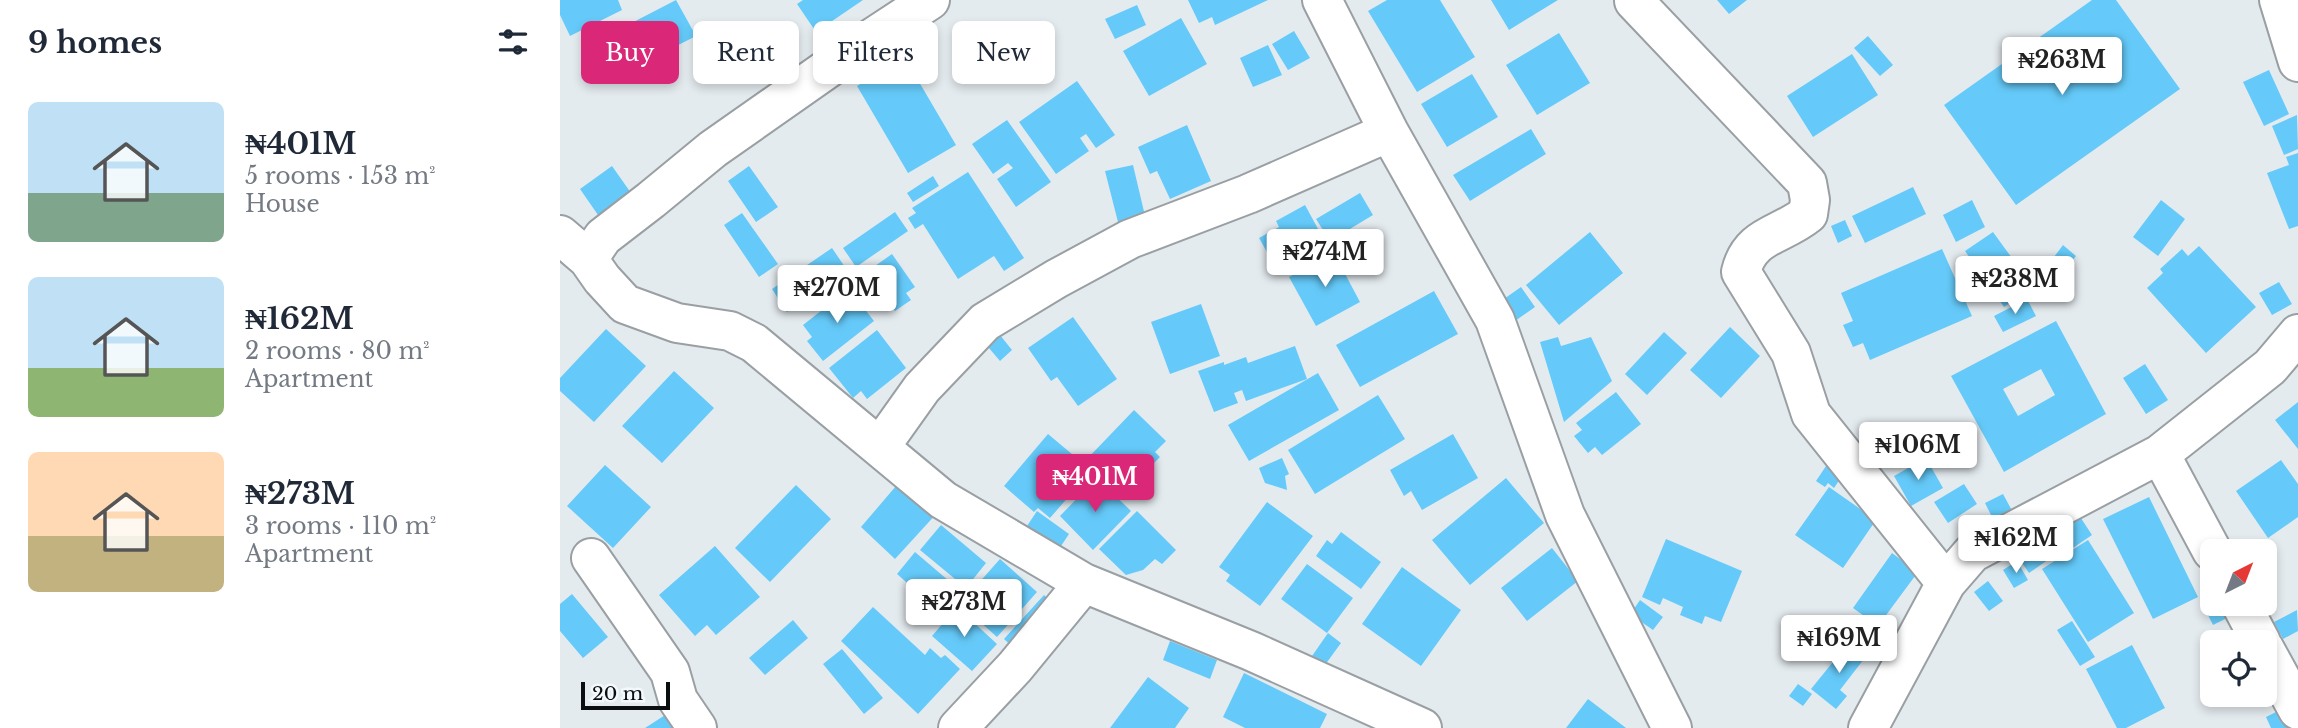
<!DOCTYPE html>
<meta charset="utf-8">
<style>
body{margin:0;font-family:"Libre Baskerville",serif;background:#f2f2f3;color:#1f2937;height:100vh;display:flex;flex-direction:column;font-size:26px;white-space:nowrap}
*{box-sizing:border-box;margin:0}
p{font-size:23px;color:#747a83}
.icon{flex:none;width:38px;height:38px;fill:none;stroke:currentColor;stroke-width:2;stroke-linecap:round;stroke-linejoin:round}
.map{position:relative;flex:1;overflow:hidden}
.side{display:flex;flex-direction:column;background:#fff;width:560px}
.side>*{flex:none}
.hud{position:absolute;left:21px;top:21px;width:665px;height:63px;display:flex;gap:14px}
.needle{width:46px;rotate:42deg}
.tools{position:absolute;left:1640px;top:539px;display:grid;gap:14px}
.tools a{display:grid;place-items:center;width:77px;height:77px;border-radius:10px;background:#fff;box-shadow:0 4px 10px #0003;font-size:35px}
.scale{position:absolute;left:21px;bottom:18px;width:89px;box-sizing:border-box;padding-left:7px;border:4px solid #0b0e0f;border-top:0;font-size:19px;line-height:24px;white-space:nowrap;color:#0b0e0f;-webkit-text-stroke:5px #f2f8fc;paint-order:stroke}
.price{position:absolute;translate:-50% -60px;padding:0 16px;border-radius:7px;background:#fff;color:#222;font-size:23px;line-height:46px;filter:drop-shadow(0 2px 4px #0008)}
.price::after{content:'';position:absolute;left:50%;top:42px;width:21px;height:16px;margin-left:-10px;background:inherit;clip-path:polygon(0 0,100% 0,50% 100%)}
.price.selected{background:#db2777;color:#fff}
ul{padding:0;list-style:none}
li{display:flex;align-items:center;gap:21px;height:175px;padding:0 28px}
li span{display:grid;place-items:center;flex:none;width:196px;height:140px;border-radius:10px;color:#555}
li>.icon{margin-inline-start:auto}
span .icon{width:84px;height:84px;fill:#fffc;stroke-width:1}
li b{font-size:30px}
h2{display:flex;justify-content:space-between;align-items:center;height:84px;padding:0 28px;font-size:30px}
.chip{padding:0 24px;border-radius:10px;background:#fff;box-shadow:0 4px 10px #0003;font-size:24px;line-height:63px}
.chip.selected{background:#db2777;color:#fff}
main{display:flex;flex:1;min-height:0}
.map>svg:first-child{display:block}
</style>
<main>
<section class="side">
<h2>9 homes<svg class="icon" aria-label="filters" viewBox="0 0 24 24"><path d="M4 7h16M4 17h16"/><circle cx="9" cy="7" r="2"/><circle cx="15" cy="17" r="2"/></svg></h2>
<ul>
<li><span style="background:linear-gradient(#bfe0f5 65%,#7fa58c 0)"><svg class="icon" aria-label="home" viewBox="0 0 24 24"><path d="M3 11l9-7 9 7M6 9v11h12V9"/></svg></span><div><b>₦401M</b><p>5 rooms · 153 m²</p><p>House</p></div></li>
<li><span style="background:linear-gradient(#bfe0f5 65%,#8fb573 0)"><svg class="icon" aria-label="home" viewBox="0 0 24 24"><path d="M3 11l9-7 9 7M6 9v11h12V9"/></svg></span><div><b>₦162M</b><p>2 rooms · 80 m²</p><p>Apartment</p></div></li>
<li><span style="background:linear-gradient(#ffd9b3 60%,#c2b280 0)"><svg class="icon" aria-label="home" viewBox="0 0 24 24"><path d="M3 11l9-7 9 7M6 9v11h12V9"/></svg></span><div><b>₦273M</b><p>3 rooms · 110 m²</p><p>Apartment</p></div></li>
</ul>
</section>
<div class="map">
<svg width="1738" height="728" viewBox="0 0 1738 728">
<rect width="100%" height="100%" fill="#e4ebef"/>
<path fill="#65caf9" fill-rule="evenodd" d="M 0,0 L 58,0 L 62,10 L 10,36 L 0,15 Z
M 116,0 L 136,36 L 77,66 L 58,30 Z
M 243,0 L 303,0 L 256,32 L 237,4 Z
M 628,0 L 708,0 L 655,25 L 652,17 L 639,23 Z
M 827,0 L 880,0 L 915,57 L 857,92 L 808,11 Z
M 931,0 L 998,0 L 949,30 Z
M 1157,0 L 1187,0 L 1169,14 Z
M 1532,0 L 1556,0 L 1620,89 L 1456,205 L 1384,105 Z
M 577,5 L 586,25 L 555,39 L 545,19 Z
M 621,18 L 647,64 L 589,96 L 563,51 Z
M 734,31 L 750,58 L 728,70 L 712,44 Z
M 999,33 L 1030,83 L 977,115 L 946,65 Z
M 1308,36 L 1333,65 L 1320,76 L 1294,48 Z
M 708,45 L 722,75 L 693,87 L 680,58 Z
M 1292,54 L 1318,95 L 1253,137 L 1227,96 Z
M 345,58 L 396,145 L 348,173 L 297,86 Z
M 1709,70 L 1729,114 L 1704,126 L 1683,82 Z
M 912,74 L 938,117 L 887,147 L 861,104 Z
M 517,81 L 555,135 L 536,148 L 526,134 L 520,138 L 529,151 L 496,174 L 459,122 Z
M 1737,115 L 1738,149 L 1724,155 L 1712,126 Z
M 447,120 L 491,182 L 456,207 L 437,179 L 453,168 L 448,163 L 433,174 L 412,144 Z
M 627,125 L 651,181 L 610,199 L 597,171 L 590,174 L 578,147 Z
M 971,129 L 986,154 L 910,201 L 893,175 Z
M 1738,153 L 1738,226 L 1729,229 L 1707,173 L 1729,165 L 1726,157 Z
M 573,165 L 586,220 L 559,226 L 545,171 Z
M 52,166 L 71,193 L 38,215 L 20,189 Z
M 189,166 L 218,207 L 196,222 L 168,181 Z
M 408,172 L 464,258 L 444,271 L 434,256 L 398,279 L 363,224 L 355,229 L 348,218 L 356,213 L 352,208 Z
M 373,176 L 379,186 L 353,202 L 347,193 Z
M 1353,187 L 1366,214 L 1305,243 L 1292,216 Z
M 800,193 L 813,215 L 770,241 L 756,219 Z
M 1412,200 L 1425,227 L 1396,242 L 1383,215 Z
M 1601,200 L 1625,219 L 1598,256 L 1573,237 Z
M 745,205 L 769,249 L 720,275 L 699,238 L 719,227 L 716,221 Z
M 335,212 L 348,231 L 296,267 L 283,248 Z
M 182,213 L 218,264 L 199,277 L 164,225 Z
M 1285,220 L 1292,236 L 1278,243 L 1271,226 Z
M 1030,232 L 1063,273 L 999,325 L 966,285 Z
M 1433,232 L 1473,287 L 1444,307 L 1405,251 Z
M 1503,245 L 1516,256 L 1507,267 L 1494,257 Z
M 1639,246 L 1696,307 L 1646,353 L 1587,288 L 1603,273 L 1600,269 L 1622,249 L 1628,256 Z
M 272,248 L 287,270 L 227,312 L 212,289 Z
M 1382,249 L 1412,316 L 1310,360 L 1303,343 L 1293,347 L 1283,325 L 1293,321 L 1281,293 Z
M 774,253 L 800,302 L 756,326 L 729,277 Z
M 332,254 L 355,287 L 346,293 L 351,300 L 335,311 L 330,304 L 321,310 L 298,278 Z
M 1719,282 L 1732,304 L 1712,315 L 1699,293 Z
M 961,287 L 975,307 L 955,321 L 941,301 Z
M 289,289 L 314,321 L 263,361 L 247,341 L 252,337 L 243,325 Z
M 874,291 L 898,334 L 800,387 L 776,345 Z
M 1467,299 L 1476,316 L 1443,332 L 1434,316 Z
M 641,304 L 660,356 L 610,374 L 591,322 Z
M 513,317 L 557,379 L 518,406 L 497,377 L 491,381 L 468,348 Z
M 1496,321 L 1546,414 L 1444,472 L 1391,376 ZM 1481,369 L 1495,395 L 1458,416 L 1443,389 Z
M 1170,327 L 1200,356 L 1161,398 L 1130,370 Z
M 46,329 L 86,366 L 34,422 L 0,391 L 0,378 Z
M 317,330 L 346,368 L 307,399 L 301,391 L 293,398 L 269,368 Z
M 436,330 L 452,350 L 440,361 L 423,341 Z
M 1104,332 L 1127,353 L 1087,395 L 1065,374 Z
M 998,337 L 1001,346 L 1031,337 L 1052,381 L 1004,422 L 980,342 Z
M 735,346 L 747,379 L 686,401 L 682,390 L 674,393 L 678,403 L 654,412 L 638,371 L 664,362 L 664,365 L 686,357 L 688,363 Z
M 1585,364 L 1608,400 L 1586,414 L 1563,378 Z
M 114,371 L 154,408 L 102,463 L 62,426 Z
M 758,373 L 779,410 L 689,461 L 668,425 Z
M 1056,392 L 1081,424 L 1042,455 L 1035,447 L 1028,453 L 1014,436 L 1022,430 L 1016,423 Z
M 818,395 L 845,439 L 755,494 L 728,450 Z
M 1738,402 L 1738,449 L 1715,420 Z
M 574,410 L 606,441 L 595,452 L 600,457 L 570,487 L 565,482 L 557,490 L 526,460 Z
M 488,434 L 519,460 L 512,468 L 524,479 L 490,518 L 478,508 L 474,512 L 444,486 Z
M 893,434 L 918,478 L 862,510 L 851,491 L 844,496 L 830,470 Z
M 1272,457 L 1287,469 L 1274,488 L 1268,483 L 1265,487 L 1256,481 Z
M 722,458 L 729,474 L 725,476 L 727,490 L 705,483 L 699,468 Z
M 1366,458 L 1383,488 L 1351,506 L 1334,476 Z
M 1721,460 L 1738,484 L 1738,517 L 1708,538 L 1676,491 Z
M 45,465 L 91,507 L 53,548 L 7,506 Z
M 537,478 L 571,511 L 533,550 L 500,516 Z
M 946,478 L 984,523 L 910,585 L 872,540 Z
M 342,479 L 378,512 L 335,559 L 301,527 Z
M 1404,484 L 1417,504 L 1388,523 L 1374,502 Z
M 236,485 L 271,519 L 210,582 L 175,548 Z
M 1269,487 L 1316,520 L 1283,568 L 1235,535 Z
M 1443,494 L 1455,516 L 1436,525 L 1425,503 Z
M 1589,497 L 1638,597 L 1593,619 L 1543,519 Z
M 707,502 L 753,536 L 700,606 L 666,581 L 670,575 L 659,567 Z
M 477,511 L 509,534 L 499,549 L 467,526 Z
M 577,511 L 616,550 L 602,564 L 595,559 L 583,570 L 566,575 L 539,549 Z
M 1517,512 L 1532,535 L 1510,550 L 1495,527 Z
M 381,525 L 426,563 L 406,588 L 360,550 Z
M 781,532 L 821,562 L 801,589 L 756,556 L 767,540 L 772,544 Z
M 1489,536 L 1499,552 L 1469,573 L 1458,557 Z
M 1106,539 L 1182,571 L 1161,622 L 1145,616 L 1142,624 L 1120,615 L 1123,607 L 1103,598 L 1100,605 L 1082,597 Z
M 1528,540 L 1574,613 L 1528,642 L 1482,569 Z
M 155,546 L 200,597 L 156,635 L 147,625 L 135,636 L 99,595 Z
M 992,548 L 1018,581 L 967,621 L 941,588 Z
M 355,552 L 402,592 L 394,602 L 390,599 L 379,611 L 337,574 Z
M 1332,553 L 1358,572 L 1318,626 L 1293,608 Z
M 440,559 L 477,592 L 437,637 L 400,604 Z
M 1457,561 L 1468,580 L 1454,588 L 1443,570 Z
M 747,564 L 793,598 L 767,633 L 721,599 Z
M 842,567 L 901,610 L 861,666 L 802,624 Z
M 1428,581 L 1443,601 L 1429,611 L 1414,592 Z
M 12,594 L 48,637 L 23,658 L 0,631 L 0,604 Z
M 484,595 L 497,607 L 457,651 L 444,639 Z
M 1652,597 L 1652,604 L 1665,604 L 1671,616 L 1653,625 L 1647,613 L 1654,610 L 1648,598 Z
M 1080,600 L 1103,617 L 1093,630 L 1080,621 L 1076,626 L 1067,619 Z
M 313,607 L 365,655 L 370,648 L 381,658 L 385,655 L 400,669 L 358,714 L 281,641 Z
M 397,607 L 437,644 L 412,671 L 372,636 Z
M 1737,610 L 1738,631 L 1723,639 L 1714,622 Z
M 233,620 L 248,638 L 205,675 L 189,658 Z
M 1512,621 L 1535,657 L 1520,666 L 1497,630 Z
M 768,633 L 781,643 L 765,665 L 752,656 Z
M 610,641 L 657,660 L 650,679 L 603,660 Z
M 1290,641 L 1307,655 L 1280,690 L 1287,696 L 1276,709 L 1251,689 Z
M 1572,645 L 1605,708 L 1566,728 L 1557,728 L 1526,669 Z
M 282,649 L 323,698 L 304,714 L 263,664 Z
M 684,673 L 767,714 L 760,728 L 685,728 L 663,717 Z
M 588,677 L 629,708 L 615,728 L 550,728 Z
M 1238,684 L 1252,694 L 1243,706 L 1229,696 Z
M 1028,699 L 1066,728 L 1006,728 Z
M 116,708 L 130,728 L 85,728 Z
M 1724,708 L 1734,728 L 1711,728 L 1706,717 Z"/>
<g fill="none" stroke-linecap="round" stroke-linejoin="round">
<g stroke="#999fa2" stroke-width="42">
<path id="minor" d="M 762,0 L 829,132 L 935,320 L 1005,515 L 1112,728
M 1719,0 L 1738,62
M 1074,1 L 1247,183 L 1250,200 L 1248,214 C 1221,236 1190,234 1181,272 L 1231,353 L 1251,414 L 1386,583
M 0,235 L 28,259 L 42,279 L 65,304 L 117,323 L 170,331 L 194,343 L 383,500 L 524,583 L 691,651 L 862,728
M 28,259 L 43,237 L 91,200 L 153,149 L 297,48 L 370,0
M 320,447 L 362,388 L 425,322 L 496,279 L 570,239 L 688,194 L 829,132
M 1600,454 L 1652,551
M 31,558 L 110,672 L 118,700 L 137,728
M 1681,604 L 1701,642
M 1704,648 L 1738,710
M 398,728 L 455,667 L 524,583
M 1308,728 L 1386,583 L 1412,553 L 1600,454 L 1710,367 L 1738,334"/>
</g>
<use href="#minor" stroke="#fff" stroke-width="38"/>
</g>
</svg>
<div class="tools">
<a><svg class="needle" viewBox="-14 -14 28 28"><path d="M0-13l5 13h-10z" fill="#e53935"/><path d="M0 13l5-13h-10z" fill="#747a83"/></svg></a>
<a><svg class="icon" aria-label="locate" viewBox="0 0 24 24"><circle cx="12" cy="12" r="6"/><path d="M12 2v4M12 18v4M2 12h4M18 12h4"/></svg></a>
</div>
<div class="scale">20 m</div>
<b class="price" style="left:1502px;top:97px">₦263M</b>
<b class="price" style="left:765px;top:289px">₦274M</b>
<b class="price" style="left:1455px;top:316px">₦238M</b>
<b class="price" style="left:277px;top:325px">₦270M</b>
<b class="price" style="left:1358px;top:482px">₦106M</b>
<b class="price selected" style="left:535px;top:514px">₦401M</b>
<b class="price" style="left:1456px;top:575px">₦162M</b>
<b class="price" style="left:404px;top:639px">₦273M</b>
<b class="price" style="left:1279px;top:675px">₦169M</b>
<div class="hud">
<a class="chip selected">Buy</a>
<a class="chip">Rent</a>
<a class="chip">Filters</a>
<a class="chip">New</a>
</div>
</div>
</main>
